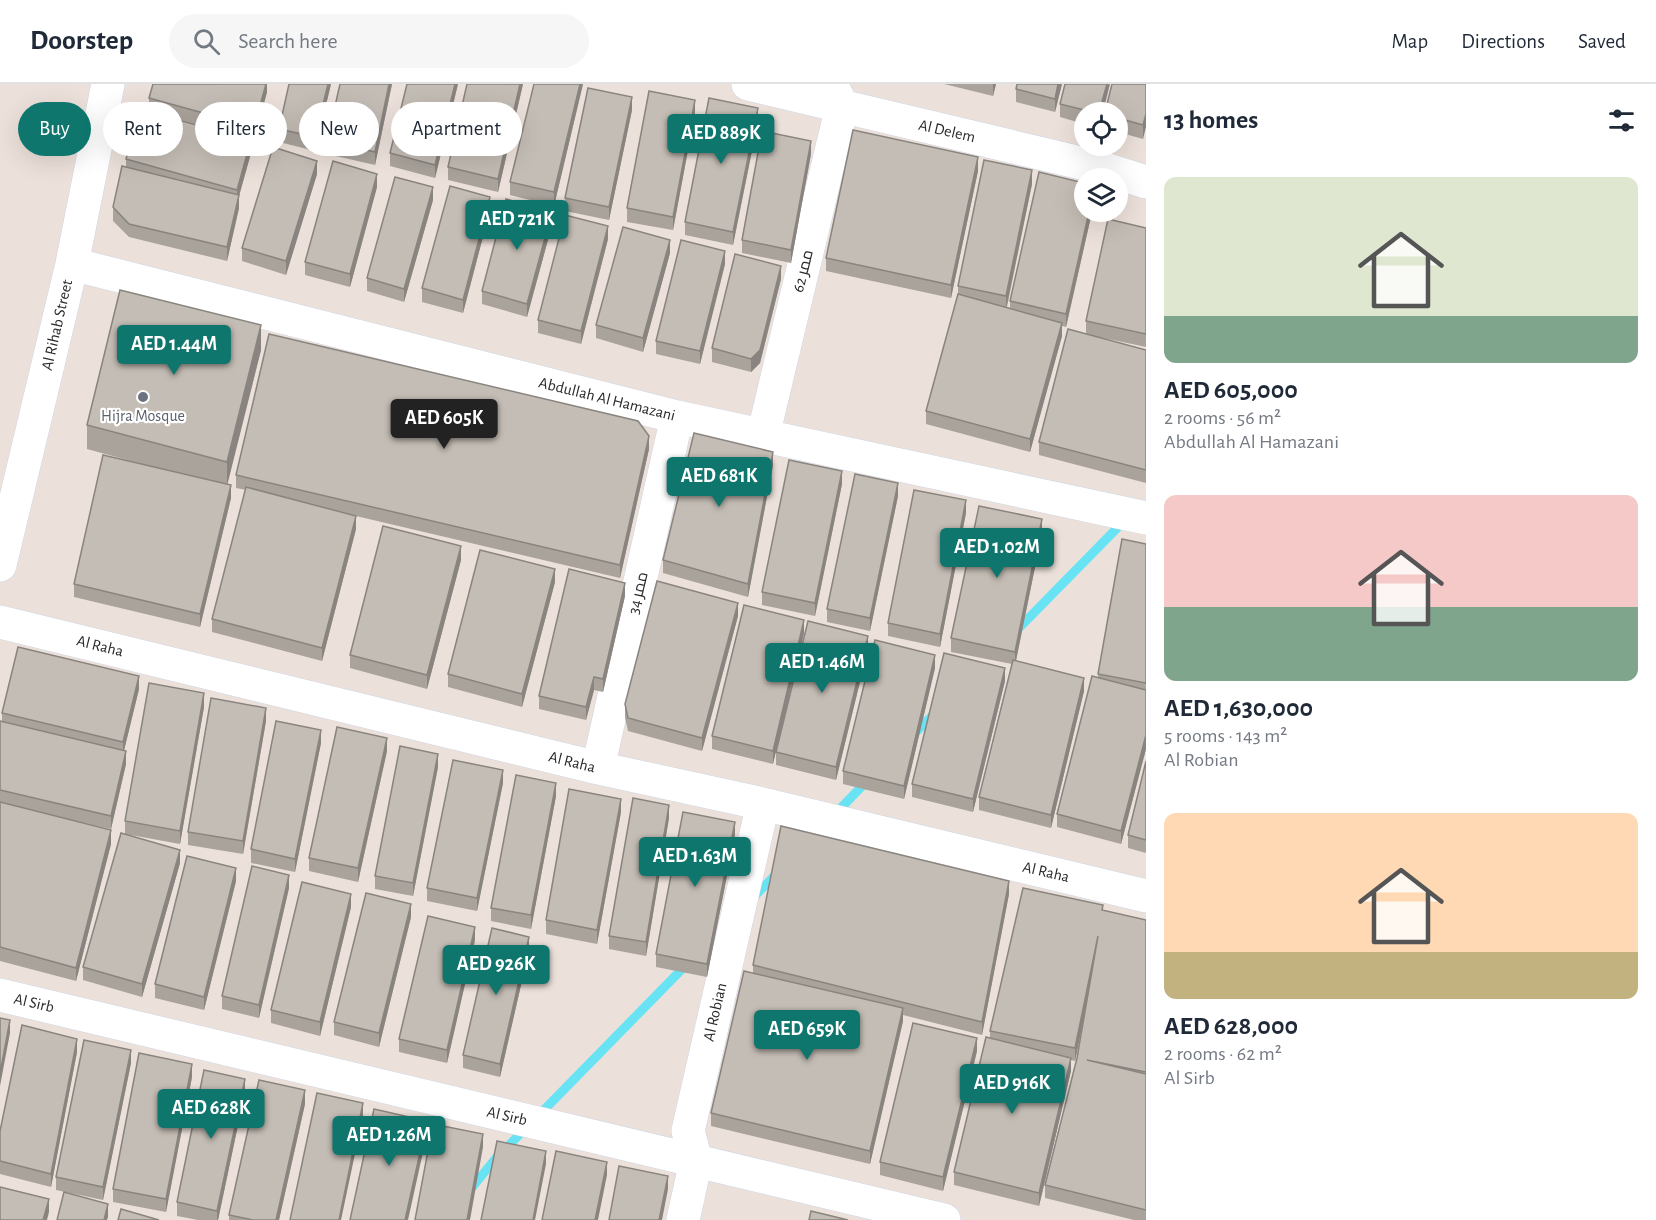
<!DOCTYPE html>
<meta charset="utf-8">
<style>
body{margin:0;font-family:"Alegreya Sans",Cairo,sans-serif;background:#f6f6f7;color:#1f2937;height:100vh;display:flex;flex-direction:column;font-size:22px;white-space:nowrap}
*{box-sizing:border-box;margin:0}
p{font-size:20px;color:#747a83}
.icon{flex:none;width:33px;height:33px;fill:none;stroke:currentColor;stroke-width:2;stroke-linecap:round;stroke-linejoin:round}
.map{position:relative;flex:1;overflow:hidden}
.drawer{display:flex;flex-direction:column;background:#fff;width:510px}
.drawer>*{flex:none}
.guide{position:absolute;left:18px;top:18px;width:570px;height:54px;display:flex;gap:12px}
.buttons{position:absolute;left:1074px;top:18px;display:grid;gap:12px}
.buttons a{display:grid;place-items:center;width:54px;height:54px;border-radius:50%;background:#fff;box-shadow:0 6px 24px #0002;font-size:30px}
.price{position:absolute;translate:-50% -51px;padding:0 14px;border-radius:6px;background:#0f766e;color:#fff;font-size:20px;line-height:39px;filter:drop-shadow(0 2px 3px #0008)}
.price::after{content:'';position:absolute;left:50%;top:36px;width:18px;height:14px;margin-left:-9px;background:inherit;clip-path:polygon(0 0,100% 0,50% 100%)}
.price.active{background:#222;color:#fff}
ul{padding:0;list-style:none}
li{display:grid;align-content:center;gap:12px;height:318px;padding:0 18px}
li span{display:grid;place-items:center;height:186px;border-radius:12px;color:#555}
li>.icon{margin-inline-start:auto}
span .icon{width:108px;height:108px;fill:#fffc;stroke-width:1}
li b{font-size:26px}
h2{display:flex;justify-content:space-between;align-items:center;height:72px;padding:0 18px;font-size:26px}
.tag{padding:0 21px;border-radius:27px;background:#fff;box-shadow:0 6px 24px #0002;font-size:21px;line-height:54px}
.tag.active{background:#0f766e;color:#fff}
header{display:flex;align-items:center;gap:36px;box-sizing:border-box;height:84px;padding:0 30px;background:#fff;border-bottom:2px solid #e0e1e3}
header strong{font-size:28px}
nav{display:flex;gap:33px;margin-inline-start:auto;font-size:21px}
.search{width:420px;height:54px;background:#f6f6f7;display:flex;align-items:center;gap:15px;box-sizing:border-box;padding:0 21px;border-radius:33px;color:#747a83;font-size:22px}
main{display:flex;flex:1;min-height:0}
.map>svg:first-child{display:block}
</style>
<header>
<strong>Doorstep</strong>
<div class="search"><svg class="icon" aria-label="search" viewBox="0 0 24 24"><circle cx="10" cy="10" r="6"/><path d="M15 15l6 6"/></svg>Search here</div>
<nav><a>Map</a><a>Directions</a><a>Saved</a></nav>
</header>
<main>
<div class="map">
<svg width="1146" height="1136" viewBox="0 0 1146 1136">
<rect width="100%" height="100%" fill="#ece1da"/>
<g fill="none" stroke-linecap="round" stroke-linejoin="round">
<path stroke="#67e3f3" stroke-width="9" d="M 1015,548 L 1125,436
M 914,650 L 936,628
M 836,729 L 868,696
M 752,815 L 778,788
M 537,1033 L 687,880
M 470,1106 L 496,1074 L 525,1045"/>
<g stroke="#cfd6e3" stroke-width="34">
<path id="minor" d="M 748,0 L 1102,84 L 1146,98
M 72,180 L 677,333 L 1146,434
M 763,352 L 842,22 L 833,4
M 0,481 L 72,180 L 108,0
M 0,538 L 598,684 L 763,720 L 1146,812
M 598,684 L 677,333
M 0,911 L 944,1136
M 683,1136 L 696,1077 L 688,1047 L 763,720"/>
</g>
<use href="#minor" stroke="#fff" stroke-width="33"/>
</g>
<path fill="#a9a39c" d="M 267,0 L 267,8 L 254,56 L 149,27 L 149,14 Z
M 331,0 L 315,67 L 279,58 L 279,45 Z
M 340,0 L 392,0 L 375,81 L 327,70 L 327,57 Z
M 458,0 L 435,94 L 390,82 L 390,69 Z
M 467,0 L 523,0 L 498,108 L 448,96 L 448,83 Z
M 583,0 L 554,122 L 510,111 L 510,98 Z
M 944,0 L 996,0 L 993,12 Z
M 1062,0 L 1055,28 L 1016,18 L 1016,5 Z
M 1146,0 L 1143,55 L 1118,48 L 1118,28 Z
M 1060,20 L 1103,28 L 1084,28 L 1084,40 L 1060,33 Z
M 632,26 L 609,136 L 565,127 L 565,114 Z
M 695,29 L 673,146 L 627,138 L 627,124 Z
M 758,37 L 733,161 L 685,151 L 685,138 Z
M 251,69 L 239,112 L 239,124 L 227,177 L 129,153 L 113,137 L 113,123 L 126,83 L 126,75 Z
M 811,70 L 791,179 L 742,169 L 742,156 Z
M 978,87 L 951,214 L 826,187 L 826,174 Z
M 317,90 L 286,191 L 242,177 L 242,164 Z
M 1032,100 L 1007,223 L 1010,224 L 1010,217 L 1084,128 L 1092,128 L 1066,243 L 1062,242 L 1062,252 L 1030,368 L 926,340 L 926,327 L 958,210 L 958,202 Z
M 377,103 L 350,203 L 305,191 L 305,178 Z
M 433,116 L 404,218 L 367,207 L 367,194 Z
M 490,126 L 463,229 L 422,218 L 422,204 Z
M 552,141 L 527,233 L 482,220 L 482,207 Z
M 1146,144 L 1146,263 L 1094,252 L 1146,266 L 1146,399 L 1039,371 L 1039,358 L 1086,250 L 1086,237 Z
M 608,155 L 581,260 L 538,249 L 538,236 Z
M 670,169 L 643,268 L 596,254 L 596,241 Z
M 725,180 L 700,280 L 656,270 L 656,257 Z
M 781,195 L 760,279 L 751,288 L 712,278 L 712,264 Z
M 261,266 L 227,400 L 231,414 L 200,543 L 74,513 L 74,500 L 149,382 L 87,365 L 87,341 Z
M 649,365 L 620,494 L 356,432 L 356,445 L 322,577 L 212,548 L 212,535 L 246,406 L 236,404 L 236,391 Z
M 773,381 L 748,513 L 663,489 L 663,476 Z
M 842,400 L 815,532 L 762,521 L 762,508 Z
M 898,412 L 870,547 L 827,538 L 827,525 Z
M 966,429 L 940,563 L 888,552 L 888,539 Z
M 1042,449 L 1016,577 L 1084,607 L 1051,744 L 979,726 L 979,713 L 1012,580 L 951,568 L 951,554 Z
M 1146,460 L 1146,665 L 1121,760 L 1057,743 L 1057,730 L 1098,593 L 1098,590 Z
M 461,476 L 427,605 L 350,584 L 350,571 Z
M 555,498 L 522,623 L 448,603 L 448,590 Z
M 625,512 L 603,608 L 594,606 L 586,636 L 539,625 L 539,612 Z
M 738,532 L 702,667 L 628,647 L 625,634 L 625,620 Z
M 804,549 L 773,680 L 712,665 L 712,652 Z
M 868,565 L 836,696 L 776,681 L 776,668 Z
M 935,584 L 904,715 L 843,700 L 843,687 Z
M 1005,597 L 973,728 L 912,713 L 912,700 Z
M 139,605 L 124,666 L 126,680 L 111,745 L 63,734 L 111,760 L 76,897 L 0,877 L 0,637 L 2,638 L 2,629 Z
M 204,623 L 180,760 L 125,750 L 125,737 Z
M 266,637 L 243,770 L 188,761 L 188,748 Z
M 321,659 L 295,788 L 251,779 L 251,765 Z
M 387,667 L 358,798 L 309,787 L 309,774 Z
M 1146,677 L 1146,769 L 1128,764 L 1128,751 Z
M 438,683 L 413,812 L 375,805 L 375,792 Z
M 503,699 L 477,827 L 427,817 L 427,804 Z
M 556,712 L 531,845 L 491,837 L 491,824 Z
M 621,728 L 597,860 L 546,850 L 546,836 Z
M 669,734 L 646,872 L 609,865 L 609,852 Z
M 735,751 L 707,893 L 656,883 L 656,870 Z
M 180,779 L 142,913 L 83,896 L 83,883 Z
M 236,797 L 204,926 L 155,914 L 155,900 Z
M 289,804 L 259,934 L 222,925 L 222,912 Z
M 1009,810 L 982,951 L 903,931 L 903,937 L 870,1080 L 711,1042 L 711,1029 L 753,889 L 753,881 Z
M 351,823 L 320,952 L 271,939 L 271,926 Z
M 1103,826 L 1146,836 L 1146,1136 L 1134,1136 L 1045,1114 L 1045,1101 L 1077,974 L 1085,928 L 1075,977 L 1071,976 L 1071,987 L 1039,1122 L 954,1101 L 954,1088 L 990,954 L 990,947 Z
M 411,833 L 379,963 L 334,951 L 334,938 Z
M 475,856 L 447,979 L 399,968 L 399,955 Z
M 529,866 L 500,993 L 463,984 L 463,971 Z
M 977,967 L 943,1107 L 880,1091 L 880,1078 Z
M 77,968 L 51,1103 L 0,1090 L 0,1047 Z
M 131,979 L 103,1116 L 56,1106 L 56,1093 Z
M 192,993 L 166,1128 L 113,1118 L 113,1105 Z
M 245,1008 L 218,1136 L 198,1136 L 177,1132 L 177,1118 Z
M 305,1020 L 279,1136 L 229,1136 L 229,1131 Z"/>
<path fill="#89847f" d="M 266,0 L 267,0 L 267,8 L 254,56 L 254,43 Z
M 328,0 L 331,0 L 315,67 L 315,53 Z
M 389,0 L 392,0 L 375,81 L 375,68 Z
M 455,0 L 458,0 L 435,94 L 435,81 Z
M 520,0 L 523,0 L 498,108 L 498,95 Z
M 580,0 L 583,0 L 554,122 L 554,108 Z
M 993,0 L 996,0 L 993,12 Z
M 1058,0 L 1062,0 L 1055,28 L 1055,15 Z
M 1107,0 L 1110,0 L 1103,28 L 1099,28 Z
M 632,13 L 632,26 L 609,136 L 609,123 Z
M 695,16 L 695,29 L 673,146 L 673,133 Z
M 758,24 L 758,37 L 733,161 L 733,148 Z
M 1146,30 L 1146,43 L 1143,55 L 1143,41 Z
M 251,56 L 251,69 L 239,112 L 239,124 L 227,177 L 227,163 L 237,119 L 237,106 Z
M 811,57 L 811,70 L 791,179 L 791,166 Z
M 978,73 L 978,87 L 951,214 L 951,201 Z
M 317,77 L 317,90 L 286,191 L 286,177 Z
M 1032,86 L 1032,100 L 1006,225 L 1006,212 Z
M 377,90 L 377,103 L 350,203 L 350,190 Z
M 433,103 L 433,116 L 404,218 L 404,205 Z
M 490,113 L 490,126 L 463,229 L 463,216 Z
M 552,128 L 552,141 L 527,233 L 527,220 Z
M 1089,128 L 1092,128 L 1066,243 L 1066,230 Z
M 608,142 L 608,155 L 581,260 L 581,247 Z
M 670,156 L 670,169 L 643,268 L 643,254 Z
M 725,167 L 725,180 L 700,280 L 700,267 Z
M 781,182 L 781,195 L 760,279 L 751,288 L 751,275 Z
M 1062,239 L 1062,252 L 1030,368 L 1030,355 Z
M 261,241 L 261,266 L 227,402 L 227,378 Z
M 649,352 L 649,365 L 620,494 L 620,481 Z
M 773,368 L 773,381 L 748,513 L 748,500 Z
M 842,387 L 842,400 L 815,532 L 815,519 Z
M 898,399 L 898,412 L 870,547 L 870,534 Z
M 231,401 L 231,414 L 200,543 L 200,530 Z
M 966,416 L 966,429 L 940,563 L 940,550 Z
M 356,432 L 356,445 L 322,577 L 322,564 Z
M 1042,435 L 1042,449 L 1015,581 L 1015,568 Z
M 461,462 L 461,476 L 427,605 L 427,591 Z
M 555,485 L 555,498 L 522,623 L 522,610 Z
M 625,499 L 625,512 L 603,608 L 603,595 Z
M 738,519 L 738,532 L 702,667 L 702,654 Z
M 804,536 L 804,549 L 773,680 L 773,667 Z
M 868,552 L 868,565 L 836,696 L 836,683 Z
M 935,571 L 935,584 L 904,715 L 904,702 Z
M 1005,584 L 1005,597 L 973,728 L 973,715 Z
M 139,592 L 139,605 L 123,671 L 123,658 Z
M 594,593 L 594,606 L 586,636 L 586,623 Z
M 1084,594 L 1084,607 L 1051,744 L 1051,731 Z
M 204,609 L 204,623 L 180,760 L 180,747 Z
M 266,624 L 266,637 L 243,770 L 243,757 Z
M 321,646 L 321,659 L 295,788 L 295,775 Z
M 1146,651 L 1146,665 L 1121,760 L 1121,747 Z
M 387,654 L 387,667 L 358,798 L 358,784 Z
M 126,667 L 126,680 L 111,745 L 111,732 Z
M 438,670 L 438,683 L 413,812 L 413,799 Z
M 503,686 L 503,699 L 477,827 L 477,814 Z
M 556,699 L 556,712 L 531,845 L 531,831 Z
M 621,715 L 621,728 L 597,860 L 597,846 Z
M 669,721 L 669,734 L 646,872 L 646,858 Z
M 735,738 L 735,751 L 707,893 L 707,880 Z
M 111,746 L 111,760 L 76,897 L 76,884 Z
M 180,766 L 180,779 L 142,913 L 142,900 Z
M 236,784 L 236,797 L 204,926 L 204,913 Z
M 289,791 L 289,804 L 259,934 L 259,921 Z
M 1009,797 L 1009,810 L 982,951 L 982,938 Z
M 351,810 L 351,823 L 320,952 L 320,938 Z
M 411,820 L 411,833 L 379,963 L 379,949 Z
M 475,843 L 475,856 L 447,979 L 447,966 Z
M 1098,852 L 1098,865 L 1075,977 L 1075,964 Z
M 529,853 L 529,866 L 500,993 L 500,980 Z
M 903,924 L 903,937 L 870,1080 L 870,1067 Z
M 10,936 L 10,949 L 0,1002 L 0,989 Z
M 977,954 L 977,967 L 943,1107 L 943,1093 Z
M 77,955 L 77,968 L 51,1103 L 51,1090 Z
M 131,966 L 131,979 L 103,1116 L 103,1103 Z
M 1071,974 L 1071,987 L 1039,1122 L 1039,1109 Z
M 192,980 L 192,993 L 166,1128 L 166,1115 Z
M 245,995 L 245,1008 L 218,1136 L 217,1136 L 217,1127 Z
M 305,1006 L 305,1020 L 279,1136 L 276,1136 Z
M 363,1019 L 363,1032 L 341,1136 L 339,1136 Z
M 427,1037 L 427,1050 L 408,1136 L 405,1136 Z
M 483,1050 L 483,1063 L 470,1136 L 467,1136 Z
M 546,1067 L 546,1080 L 535,1136 L 533,1136 Z
M 607,1078 L 607,1091 L 598,1136 L 595,1136 Z
M 668,1092 L 668,1105 L 662,1136 L 659,1136 Z
M 49,1115 L 49,1128 L 47,1136 L 43,1136 Z
M 108,1120 L 108,1133 L 107,1136 L 104,1136 Z"/>
<path fill="#c4bdb5" stroke="#89847f" stroke-width="1.5" d="M 153,0 L 266,0 L 254,43 L 149,14 Z
M 289,0 L 328,0 L 315,53 L 279,45 Z
M 340,0 L 389,0 L 375,68 L 327,57 Z
M 407,0 L 455,0 L 435,81 L 390,69 Z
M 467,0 L 520,0 L 498,95 L 448,83 Z
M 534,0 L 580,0 L 554,108 L 510,98 Z
M 1017,0 L 1058,0 L 1055,15 L 1016,5 Z
M 1065,0 L 1107,0 L 1099,28 L 1092,28 L 1060,20 Z
M 1112,0 L 1146,0 L 1146,30 L 1143,41 L 1118,34 L 1118,28 L 1105,28 Z
M 588,4 L 632,13 L 609,123 L 565,114 Z
M 649,7 L 695,16 L 673,133 L 627,124 Z
M 709,14 L 758,24 L 733,148 L 685,138 Z
M 139,25 L 251,56 L 237,106 L 126,75 Z
M 853,46 L 978,73 L 951,201 L 826,174 Z
M 762,47 L 811,57 L 791,166 L 742,156 Z
M 273,63 L 317,77 L 286,177 L 242,164 Z
M 984,76 L 1032,86 L 1006,212 L 958,202 Z
M 333,77 L 377,90 L 350,190 L 305,178 Z
M 122,82 L 239,111 L 227,163 L 129,140 L 113,123 Z
M 1039,88 L 1084,99 L 1084,128 L 1089,128 L 1066,230 L 1010,217 Z
M 395,93 L 433,103 L 404,205 L 367,194 Z
M 450,102 L 490,113 L 463,216 L 422,204 Z
M 506,115 L 552,128 L 527,220 L 482,207 Z
M 565,131 L 608,142 L 581,247 L 538,236 Z
M 1108,135 L 1146,144 L 1146,250 L 1086,237 Z
M 623,143 L 670,156 L 643,254 L 596,241 Z
M 681,156 L 725,167 L 700,267 L 656,257 Z
M 735,170 L 781,182 L 760,266 L 751,275 L 712,264 Z
M 120,206 L 261,241 L 227,378 L 87,341 Z
M 958,210 L 1062,239 L 1030,355 L 926,327 Z
M 1068,245 L 1146,266 L 1146,386 L 1039,358 Z
M 269,250 L 638,337 L 649,352 L 620,481 L 236,391 Z
M 694,349 L 773,368 L 748,500 L 663,476 Z
M 103,371 L 231,401 L 200,530 L 74,500 Z
M 789,376 L 842,387 L 815,519 L 762,508 Z
M 855,390 L 898,399 L 870,534 L 827,525 Z
M 246,403 L 356,432 L 322,564 L 212,535 Z
M 914,406 L 966,416 L 940,550 L 888,539 Z
M 979,422 L 1042,435 L 1015,568 L 951,554 Z
M 383,442 L 461,462 L 427,591 L 350,571 Z
M 1122,455 L 1146,460 L 1146,599 L 1098,590 Z
M 480,466 L 555,485 L 522,610 L 448,590 Z
M 569,485 L 625,499 L 603,595 L 594,593 L 586,623 L 539,612 Z
M 657,497 L 738,519 L 702,654 L 628,634 L 625,620 Z
M 744,521 L 804,536 L 773,667 L 712,652 Z
M 808,537 L 868,552 L 836,683 L 776,668 Z
M 875,556 L 935,571 L 904,702 L 843,687 Z
M 18,563 L 139,592 L 123,658 L 2,629 Z
M 944,569 L 1005,584 L 973,715 L 912,700 Z
M 1013,576 L 1084,594 L 1051,731 L 979,713 Z
M 1092,592 L 1146,606 L 1146,651 L 1121,747 L 1057,730 Z
M 149,599 L 204,609 L 180,747 L 125,737 Z
M 211,614 L 266,624 L 243,757 L 188,748 Z
M 0,637 L 126,667 L 111,732 L 0,706 Z
M 276,637 L 321,646 L 295,775 L 251,765 Z
M 337,643 L 387,654 L 358,784 L 309,774 Z
M 400,662 L 438,670 L 413,799 L 375,792 Z
M 453,676 L 503,686 L 477,814 L 427,804 Z
M 1146,677 L 1146,756 L 1128,751 Z
M 516,691 L 556,699 L 531,831 L 491,824 Z
M 569,705 L 621,715 L 597,846 L 546,836 Z
M 633,714 L 669,721 L 646,858 L 609,852 Z
M 0,718 L 111,746 L 76,884 L 0,863 Z
M 683,728 L 735,738 L 707,880 L 656,870 Z
M 781,742 L 1009,797 L 982,938 L 753,881 Z
M 121,749 L 180,766 L 142,900 L 83,883 Z
M 187,772 L 236,784 L 204,913 L 155,900 Z
M 252,782 L 289,791 L 259,921 L 222,912 Z
M 302,798 L 351,810 L 320,938 L 271,926 Z
M 1023,804 L 1103,821 L 1102,826 L 1146,836 L 1146,988 L 1087,976 L 1146,990 L 1146,1126 L 1045,1101 L 1077,974 L 1098,852 L 1075,964 L 990,947 Z
M 366,809 L 411,820 L 379,949 L 334,938 Z
M 428,832 L 475,843 L 447,966 L 399,955 Z
M 492,844 L 529,853 L 500,980 L 463,971 Z
M 744,887 L 903,924 L 870,1067 L 711,1029 Z
M 0,934 L 10,936 L 0,989 Z
M 913,939 L 977,954 L 943,1093 L 880,1078 Z
M 22,941 L 77,955 L 51,1090 L 0,1077 L 0,1047 Z
M 986,953 L 1071,974 L 1039,1109 L 954,1088 Z
M 84,956 L 131,966 L 103,1103 L 56,1093 Z
M 139,969 L 192,980 L 166,1115 L 113,1105 Z
M 204,986 L 245,995 L 217,1127 L 177,1118 Z
M 259,996 L 305,1006 L 276,1136 L 253,1136 L 229,1131 Z
M 317,1009 L 363,1019 L 339,1136 L 290,1136 Z
M 374,1025 L 427,1037 L 405,1136 L 350,1136 Z
M 433,1040 L 483,1050 L 467,1136 L 415,1136 Z
M 497,1057 L 546,1067 L 533,1136 L 481,1136 Z
M 556,1067 L 607,1078 L 595,1136 L 542,1136 Z
M 619,1082 L 668,1092 L 659,1136 L 609,1136 Z
M 0,1103 L 49,1115 L 43,1136 L 0,1136 Z
M 64,1108 L 108,1120 L 104,1136 L 57,1136 Z
M 121,1125 L 159,1136 L 118,1136 Z
M 811,1127 L 848,1136 L 809,1136 Z"/>
<circle fill="#6b7280" stroke="#fff" stroke-width="2" cx="143" cy="313" r="6"/>
<g text-anchor="middle" dominant-baseline="central" stroke-width="4.5" stroke-linejoin="round" paint-order="stroke">
<g font-size="16" fill="#292929" stroke="#fff">
<text transform="translate(947 47) rotate(13)">Al Delem</text>
<text transform="translate(803 187) rotate(-76)">ممر 62</text>
<text transform="translate(57 241) rotate(-77)">Al Rihab Street</text>
<text transform="translate(607 315) rotate(14)">Abdullah Al Hamazani</text>
<text transform="translate(638 509) rotate(-77)">ممر 34</text>
<text transform="translate(100 562) rotate(14)">Al Raha</text>
<text transform="translate(572 678) rotate(14)">Al Raha</text>
<text transform="translate(1046 788) rotate(13)">Al Raha</text>
<text transform="translate(34 919) rotate(13)">Al Sirb</text>
<text transform="translate(715 928) rotate(-77)">Al Robian</text>
<text transform="translate(507 1032) rotate(13)">Al Sirb</text>
</g>
<g font-size="16" fill="#5b616d" stroke="#fff">
<text x="143" y="332">Hijra Mosque</text>
</g>
</g>
</svg>
<div class="buttons">
<a><svg class="icon" aria-label="locate" viewBox="0 0 24 24"><circle cx="12" cy="12" r="6"/><path d="M12 2v4M12 18v4M2 12h4M18 12h4"/></svg></a>
<a><svg class="icon" aria-label="layers" viewBox="0 0 24 24"><path d="M12 4l9 5-9 5-9-5zM3 14l9 5 9-5"/></svg></a>
</div>
<b class="price" style="left:721px;top:81px">AED 889K</b>
<b class="price" style="left:517px;top:167px">AED 721K</b>
<b class="price" style="left:174px;top:292px">AED 1.44M</b>
<b class="price active" style="left:444px;top:366px">AED 605K</b>
<b class="price" style="left:719px;top:424px">AED 681K</b>
<b class="price" style="left:997px;top:495px">AED 1.02M</b>
<b class="price" style="left:822px;top:610px">AED 1.46M</b>
<b class="price" style="left:695px;top:804px">AED 1.63M</b>
<b class="price" style="left:496px;top:912px">AED 926K</b>
<b class="price" style="left:807px;top:977px">AED 659K</b>
<b class="price" style="left:1012px;top:1031px">AED 916K</b>
<b class="price" style="left:211px;top:1056px">AED 628K</b>
<b class="price" style="left:389px;top:1083px">AED 1.26M</b>
<div class="guide">
<a class="tag active">Buy</a>
<a class="tag">Rent</a>
<a class="tag">Filters</a>
<a class="tag">New</a>
<a class="tag">Apartment</a>
</div>
</div>
<section class="drawer">
<h2>13 homes<svg class="icon" aria-label="filters" viewBox="0 0 24 24"><path d="M4 7h16M4 17h16"/><circle cx="9" cy="7" r="2"/><circle cx="15" cy="17" r="2"/></svg></h2>
<ul>
<li><span style="background:linear-gradient(#dfe7d0 75%,#7fa58c 0)"><svg class="icon" aria-label="home" viewBox="0 0 24 24"><path d="M3 11l9-7 9 7M6 9v11h12V9"/></svg></span><div><b>AED 605,000</b><p>2 rooms · 56 m²</p><p>Abdullah Al Hamazani</p></div></li>
<li><span style="background:linear-gradient(#f6c9c9 60%,#7fa58c 0)"><svg class="icon" aria-label="home" viewBox="0 0 24 24"><path d="M3 11l9-7 9 7M6 9v11h12V9"/></svg></span><div><b>AED 1,630,000</b><p>5 rooms · 143 m²</p><p>Al Robian</p></div></li>
<li><span style="background:linear-gradient(#ffd9b3 75%,#c2b280 0)"><svg class="icon" aria-label="home" viewBox="0 0 24 24"><path d="M3 11l9-7 9 7M6 9v11h12V9"/></svg></span><div><b>AED 628,000</b><p>2 rooms · 62 m²</p><p>Al Sirb</p></div></li>
</ul>
</section>
</main>
